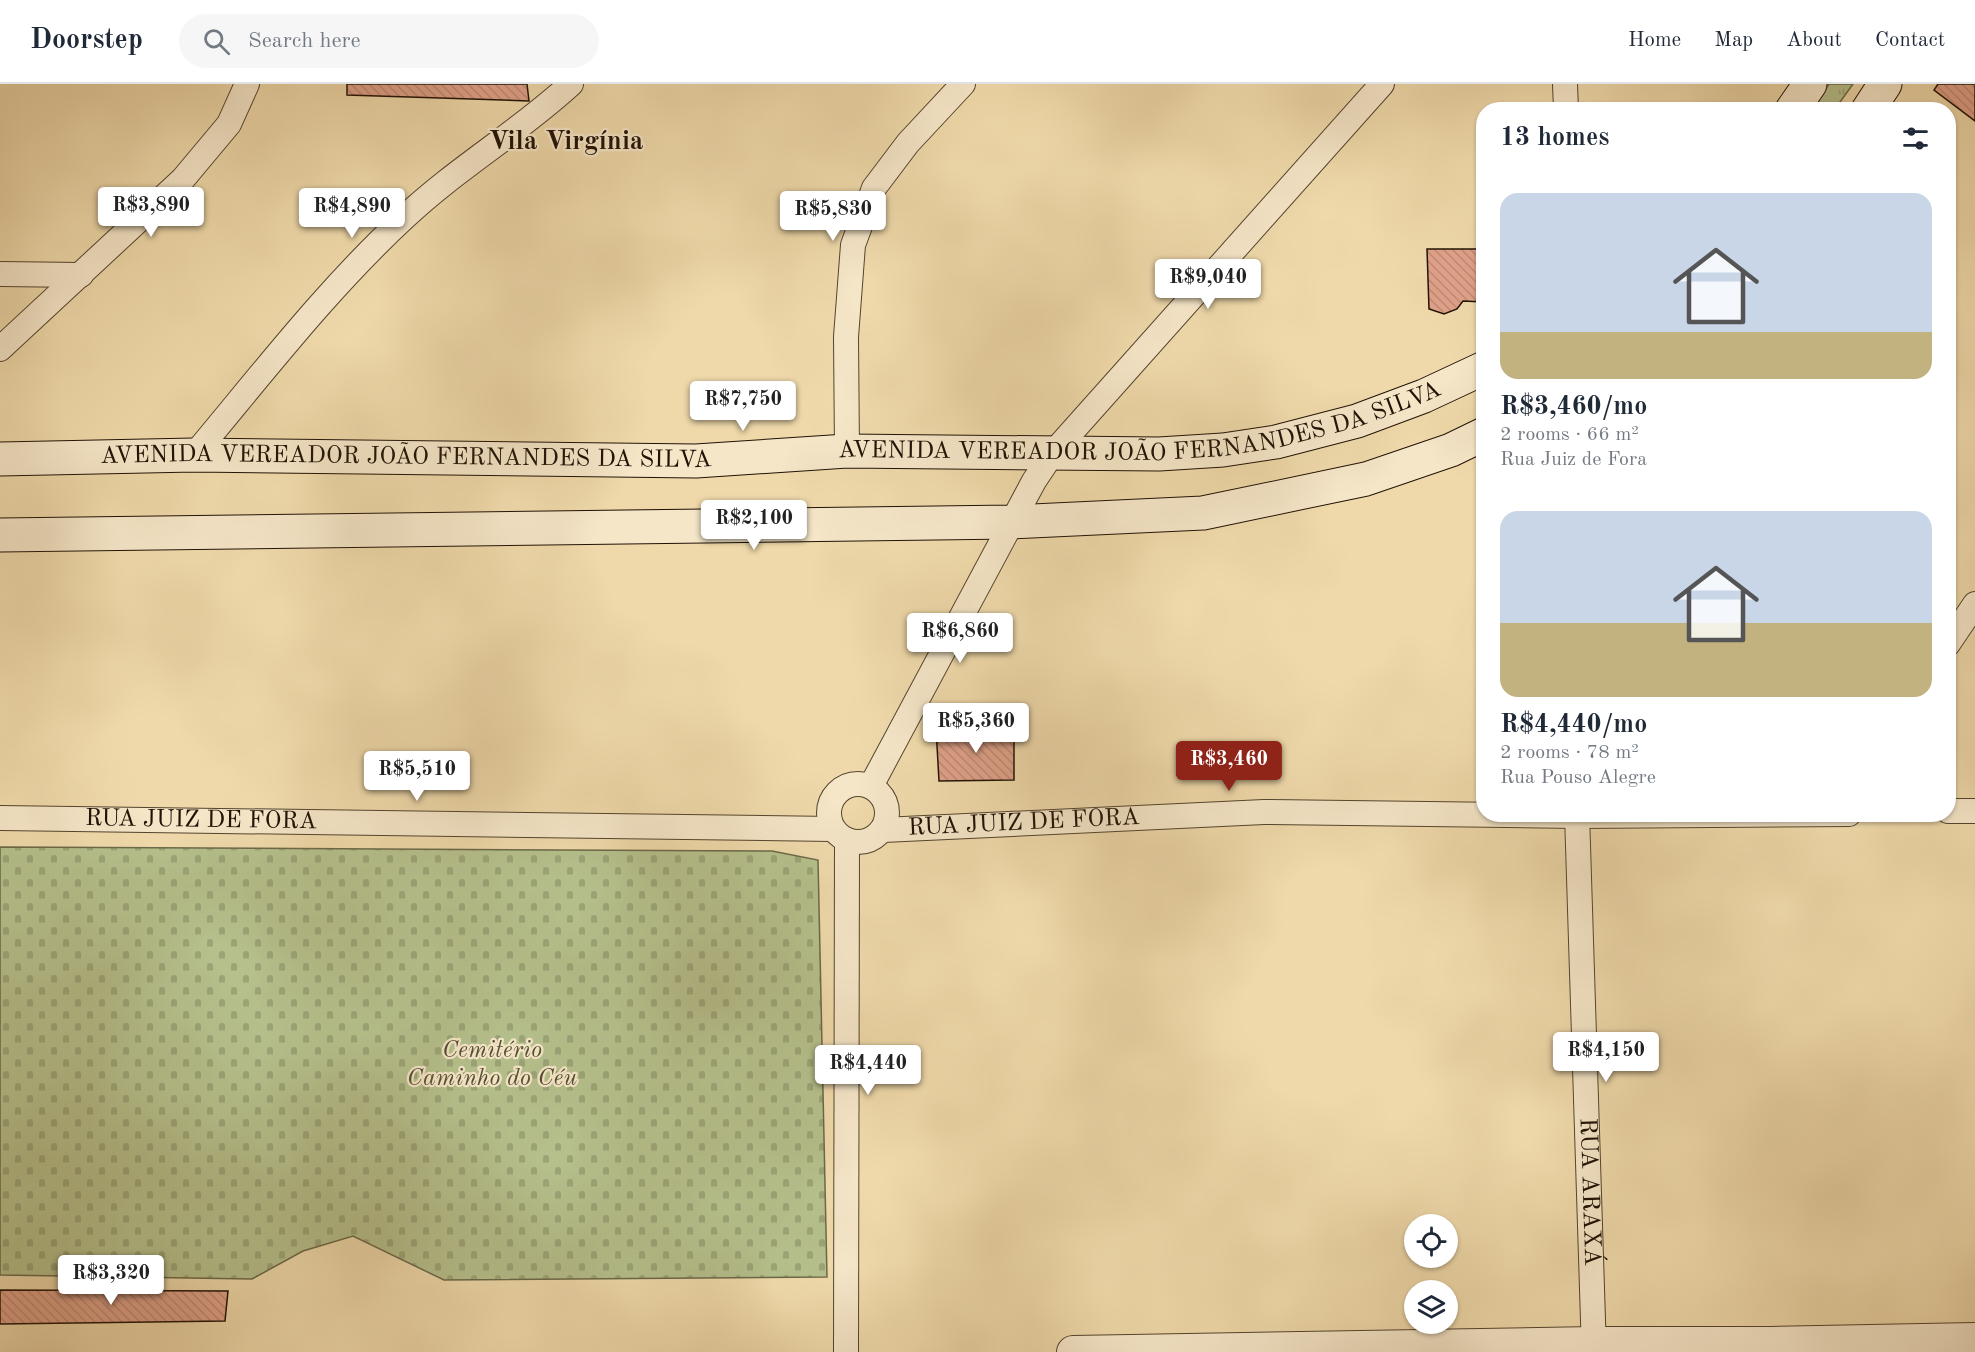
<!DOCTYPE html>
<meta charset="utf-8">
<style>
body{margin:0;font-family:"Old Standard TT",serif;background:#f6f6f7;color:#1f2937;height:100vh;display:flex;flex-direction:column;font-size:22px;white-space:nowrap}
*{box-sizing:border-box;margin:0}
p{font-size:20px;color:#747a83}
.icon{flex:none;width:33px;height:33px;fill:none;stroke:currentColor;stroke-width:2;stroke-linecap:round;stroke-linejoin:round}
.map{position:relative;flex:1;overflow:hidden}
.drawer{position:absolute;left:1476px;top:18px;width:480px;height:720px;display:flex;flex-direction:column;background:#fff;border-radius:24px;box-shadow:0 2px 4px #0004}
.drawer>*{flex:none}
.buttons{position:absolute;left:1404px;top:1130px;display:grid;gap:12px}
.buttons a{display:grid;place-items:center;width:54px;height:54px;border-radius:50%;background:#fff;box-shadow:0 2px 4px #0004;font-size:30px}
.price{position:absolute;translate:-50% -51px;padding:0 14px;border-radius:6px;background:#fff;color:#222;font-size:20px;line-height:39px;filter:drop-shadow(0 2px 3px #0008)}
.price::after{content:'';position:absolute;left:50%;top:36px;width:18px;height:14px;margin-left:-9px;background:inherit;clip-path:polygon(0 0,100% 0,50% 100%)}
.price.active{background:#8f2418;color:#fff}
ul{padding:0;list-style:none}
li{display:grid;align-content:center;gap:12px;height:318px;padding:0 24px}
li span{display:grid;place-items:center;height:186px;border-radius:18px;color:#555}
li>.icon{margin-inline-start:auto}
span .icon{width:108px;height:108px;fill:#fffc;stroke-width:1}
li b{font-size:26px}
h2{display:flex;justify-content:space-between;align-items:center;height:72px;padding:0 24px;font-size:26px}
header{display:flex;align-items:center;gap:36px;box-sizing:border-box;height:84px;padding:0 30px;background:#fff;border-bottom:2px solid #e0e1e3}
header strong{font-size:28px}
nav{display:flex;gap:33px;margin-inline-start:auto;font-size:21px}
.search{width:420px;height:54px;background:#f6f6f7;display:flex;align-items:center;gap:15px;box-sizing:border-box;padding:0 21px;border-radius:33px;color:#747a83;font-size:22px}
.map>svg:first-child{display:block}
</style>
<header>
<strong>Doorstep</strong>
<div class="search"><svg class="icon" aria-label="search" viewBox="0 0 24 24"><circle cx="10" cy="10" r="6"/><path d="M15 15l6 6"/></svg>Search here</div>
<nav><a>Home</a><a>Map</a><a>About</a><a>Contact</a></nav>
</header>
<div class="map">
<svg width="1975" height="1268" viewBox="0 0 1975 1268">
<defs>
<pattern id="grass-tufts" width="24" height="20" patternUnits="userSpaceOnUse" patternTransform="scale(1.5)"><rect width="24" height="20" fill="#b5c08c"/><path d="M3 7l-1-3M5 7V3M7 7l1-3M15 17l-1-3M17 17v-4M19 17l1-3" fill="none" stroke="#9ba477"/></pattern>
<pattern id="cemetery-stones" width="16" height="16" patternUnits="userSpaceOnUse" patternTransform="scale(1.5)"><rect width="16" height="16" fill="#b5c08c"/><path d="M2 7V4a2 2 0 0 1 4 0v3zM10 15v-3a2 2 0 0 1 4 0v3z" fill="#9ba477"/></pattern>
<pattern id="building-back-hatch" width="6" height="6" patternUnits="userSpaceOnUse" patternTransform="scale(1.5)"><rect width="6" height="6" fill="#dfa189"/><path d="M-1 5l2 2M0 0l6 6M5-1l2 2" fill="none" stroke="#bf8a75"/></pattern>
</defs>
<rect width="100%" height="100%" fill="#efd9aa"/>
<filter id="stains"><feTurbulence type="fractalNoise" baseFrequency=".00333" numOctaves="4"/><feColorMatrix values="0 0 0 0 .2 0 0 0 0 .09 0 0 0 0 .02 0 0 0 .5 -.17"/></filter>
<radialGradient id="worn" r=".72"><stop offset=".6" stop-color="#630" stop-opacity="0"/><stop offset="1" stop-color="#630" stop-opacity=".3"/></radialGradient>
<path fill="url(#grass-tufts)" stroke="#6b6948" stroke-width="1.5" d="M 1829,0 L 1853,0 L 1835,25 L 1811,26 Z"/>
<path fill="url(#cemetery-stones)" stroke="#6b6948" stroke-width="1.5" d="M 0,763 L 772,767 L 818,776 L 827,1193 L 444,1196 L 353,1152 L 303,1167 L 252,1195 L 0,1191 Z"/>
<path fill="url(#building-back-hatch)" stroke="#211205" stroke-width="1.5" d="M 347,0 L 527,0 L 529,17 L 347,11 Z
M 1938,0 L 1975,0 L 1975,37 L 1934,6 Z
M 1427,165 L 1484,165 L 1484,218 L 1463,217 L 1457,225 L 1444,230 L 1429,225 Z
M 1014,642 L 1014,696 L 939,697 L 936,644 Z
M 0,1206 L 228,1207 L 225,1237 L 0,1240 Z"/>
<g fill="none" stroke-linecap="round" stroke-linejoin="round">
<g stroke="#54442e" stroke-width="26">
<g id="minor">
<path d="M 1565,0 L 1566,26"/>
<path d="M 0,190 L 81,191"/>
<path d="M 0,265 L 183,95 L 229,40 L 247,0"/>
<path d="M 847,367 L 846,253 L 853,161 L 874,104 L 908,59 L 963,0"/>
<path d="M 194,371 C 262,290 327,205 405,133 C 457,84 519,48 571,0"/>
<path d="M 1948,560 L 1975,520"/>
<circle cx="858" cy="729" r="29"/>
<path d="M 871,702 L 1034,397 L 1052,370 L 1382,0"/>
<path d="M 1948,727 L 1975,727"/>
<path id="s1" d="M 1577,730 L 1594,1268"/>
<path id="s2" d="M 0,734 L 833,745"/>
<path id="s3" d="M 883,746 L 1264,728 L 1577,732 L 1849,730"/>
<path d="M 846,1268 L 847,756"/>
</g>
</g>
<g stroke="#54442e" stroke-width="34">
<path id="tertiary" d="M 1073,1268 L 1594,1259 L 1771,1259 L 1975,1255"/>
</g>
<g stroke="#211205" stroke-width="35">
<g id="secondary">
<path d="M 1792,26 L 1810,0"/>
<path d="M 1868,26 L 1885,0"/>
<path id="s4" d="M 0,375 L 194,371 L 696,377 L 847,367 L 1159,370 L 1223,366 L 1276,358 L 1357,337 L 1424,312 L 1484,284"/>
<path d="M 0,451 L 1012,438 L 1203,429 L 1366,395 L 1451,366 L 1484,350"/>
</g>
</g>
<use href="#minor" stroke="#f5e6c8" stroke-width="24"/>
<use href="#tertiary" stroke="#f5e6c8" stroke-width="32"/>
<use href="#secondary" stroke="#f5e6c8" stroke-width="33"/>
</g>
<g text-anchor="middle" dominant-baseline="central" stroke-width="4.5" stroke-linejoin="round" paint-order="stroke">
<g font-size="24" fill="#211205" stroke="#f5e6c8">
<text stroke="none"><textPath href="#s4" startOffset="1144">AVENIDA VEREADOR JOÃO FERNANDES DA SILVA</textPath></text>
<text stroke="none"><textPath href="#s4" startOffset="406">AVENIDA VEREADOR JOÃO FERNANDES DA SILVA</textPath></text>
<text stroke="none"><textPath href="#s2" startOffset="201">RUA JUIZ DE FORA</textPath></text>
<text stroke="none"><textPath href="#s3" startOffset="141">RUA JUIZ DE FORA</textPath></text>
<text stroke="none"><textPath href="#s1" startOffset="378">RUA ARAXÁ</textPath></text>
</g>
<g font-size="24" font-style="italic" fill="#554f34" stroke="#f5e6c8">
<text x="492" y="967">Cemitério<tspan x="492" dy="28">Caminho do Céu</tspan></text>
</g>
<g font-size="27" font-weight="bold" fill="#211205" stroke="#f5e6c8">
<text x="566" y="57">Vila Virgínia</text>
</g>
</g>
<rect width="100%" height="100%" filter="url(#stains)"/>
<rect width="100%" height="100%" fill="url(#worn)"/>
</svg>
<div class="buttons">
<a><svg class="icon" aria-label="locate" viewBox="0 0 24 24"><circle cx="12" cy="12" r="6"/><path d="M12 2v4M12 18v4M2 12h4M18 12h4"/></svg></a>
<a><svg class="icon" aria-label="layers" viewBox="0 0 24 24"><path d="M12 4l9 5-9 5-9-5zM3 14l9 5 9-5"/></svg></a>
</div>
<b class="price" style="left:151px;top:154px">R$3,890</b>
<b class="price" style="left:352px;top:155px">R$4,890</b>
<b class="price" style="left:833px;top:158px">R$5,830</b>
<b class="price" style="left:1208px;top:226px">R$9,040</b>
<b class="price" style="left:743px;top:348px">R$7,750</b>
<b class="price" style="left:754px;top:467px">R$2,100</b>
<b class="price" style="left:960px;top:580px">R$6,860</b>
<b class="price" style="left:976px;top:670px">R$5,360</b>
<b class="price active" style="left:1229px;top:708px">R$3,460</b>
<b class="price" style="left:417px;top:718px">R$5,510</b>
<b class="price" style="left:1606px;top:999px">R$4,150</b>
<b class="price" style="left:868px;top:1012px">R$4,440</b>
<b class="price" style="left:111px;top:1222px">R$3,320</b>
<section class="drawer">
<h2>13 homes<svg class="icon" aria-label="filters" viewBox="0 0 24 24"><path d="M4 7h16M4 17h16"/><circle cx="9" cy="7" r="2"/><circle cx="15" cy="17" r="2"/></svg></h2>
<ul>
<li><span style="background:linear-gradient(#c9d6e8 75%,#c2b280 0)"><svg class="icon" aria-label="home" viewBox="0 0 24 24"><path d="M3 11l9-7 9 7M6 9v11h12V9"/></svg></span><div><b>R$3,460/mo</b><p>2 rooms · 66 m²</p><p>Rua Juiz de Fora</p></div></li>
<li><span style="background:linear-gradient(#c9d6e8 60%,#c2b280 0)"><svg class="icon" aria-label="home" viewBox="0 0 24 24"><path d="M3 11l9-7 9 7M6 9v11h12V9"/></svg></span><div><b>R$4,440/mo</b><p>2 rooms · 78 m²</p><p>Rua Pouso Alegre</p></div></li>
</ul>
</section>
</div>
